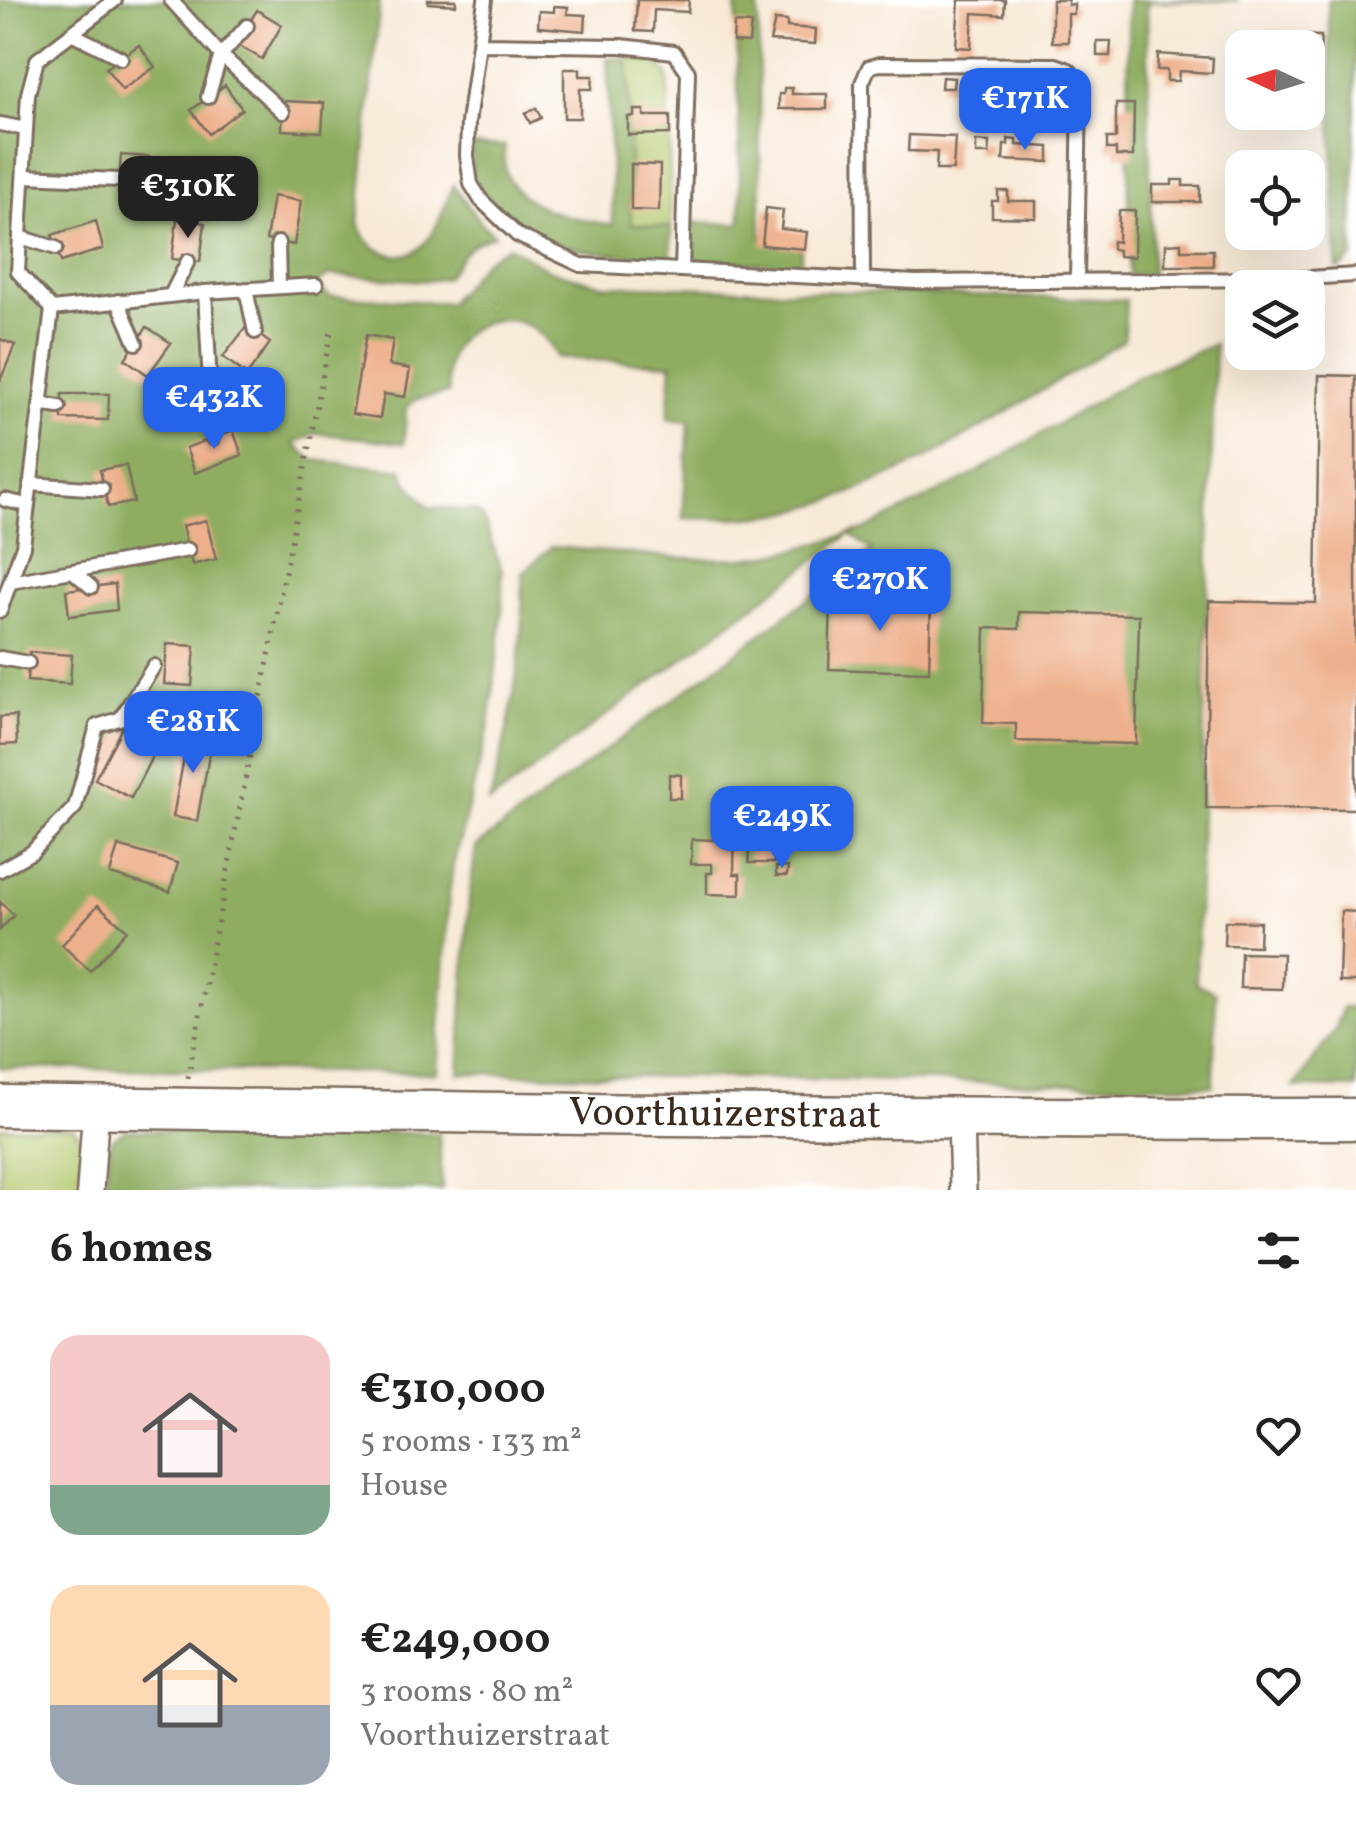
<!DOCTYPE html>
<meta charset="utf-8">
<style>
body{margin:0;font-family:Vollkorn,serif;background:#f2f2f2;color:#222;height:100vh;display:flex;flex-direction:column;font-size:38px;white-space:nowrap}
*{box-sizing:border-box;margin:0}
p{font-size:32px;color:#767676}
.icon{flex:none;width:55px;height:55px;fill:none;stroke:currentColor;stroke-width:2;stroke-linecap:round;stroke-linejoin:round}
.map{position:relative;height:1190px;overflow:hidden}
.side{display:flex;flex-direction:column;background:#fff;flex:1}
.side>*{flex:none}
.needle{width:65px;rotate:274deg}
.buttons{position:absolute;left:1225px;top:30px;display:grid;gap:20px}
.buttons a{display:grid;place-items:center;width:100px;height:100px;border-radius:20px;background:#fff;box-shadow:0 10px 40px #0002;font-size:50px}
.price{position:absolute;translate:-50% -85px;padding:0 22px;border-radius:20px;background:#2563eb;color:#fff;font-size:32px;line-height:65px;filter:drop-shadow(0 2px 5px #0008)}
.price::after{content:'';position:absolute;left:50%;top:60px;width:30px;height:22px;margin-left:-15px;background:inherit;clip-path:polygon(0 0,100% 0,50% 100%)}
.price.selected{background:#222;color:#fff}
ul{padding:0;list-style:none}
li{display:flex;align-items:center;gap:30px;height:250px;padding:0 50px}
li span{display:grid;place-items:center;flex:none;width:280px;height:200px;border-radius:30px;color:#555}
li>.icon{margin-inline-start:auto}
span .icon{width:120px;height:120px;fill:#fffc;stroke-width:1}
li b{font-size:42px}
h2{display:flex;justify-content:space-between;align-items:center;height:120px;padding:0 50px;font-size:42px}
.map>svg:first-child{display:block}
</style>
<div class="map">
<svg width="1356" height="1190" viewBox="0 0 1356 1190">
<rect width="100%" height="100%" fill="#fff"/>
<filter id="ink" filterUnits="userSpaceOnUse"><feTurbulence type="fractalNoise" baseFrequency=".01" numOctaves="2"/><feDisplacementMap in="SourceGraphic" scale="20" xChannelSelector="R" yChannelSelector="G"/><feConvolveMatrix kernelMatrix="1 2 1 2 8 2 1 2 1" color-interpolation-filters="sRGB"/></filter>
<filter id="wash" filterUnits="userSpaceOnUse"><feTurbulence type="fractalNoise" baseFrequency=".0048" numOctaves="4" result="noise"/><feDisplacementMap in="SourceGraphic" scale="40" xChannelSelector="R" yChannelSelector="G"/><feGaussianBlur stdDeviation="2.25" result="paint"/><feColorMatrix in="noise" values="0 0 0 0 0 0 0 0 0 0 0 0 0 0 0 0 0 1.4 0 .05"/><feComposite in="paint" operator="in"/></filter>
<g filter="url(#wash)">
<rect width="100%" height="100%" fill="#f7e9d6"/>
<path fill="#b3c96e" stroke="#777a46" stroke-width="2.5" d="M 628,59 L 654,60 L 668,75 L 671,228 L 631,225 Z
M 0,1127 L 73,1128 L 83,1140 L 79,1190 L 0,1190 Z"/>
<path fill="#8ead61" stroke="#646c40" stroke-width="2.5" d="M 0,0 L 380,0 L 358,224 C 363,238 370,246 384,252 C 427,270 441,215 453,185 L 482,224 L 495,235 C 462,245 465,255 445,278 L 427,281 L 330,275 L 316,284 L 329,296 L 449,303 L 486,259 L 509,246 L 549,270 L 603,285 L 1126,300 L 1124,340 C 1025,399 895,492 782,513 C 749,519 717,519 683,518 L 689,421 L 668,419 L 672,364 L 557,358 C 528,291 433,318 449,393 L 417,399 L 406,408 L 404,443 L 316,433 L 294,444 L 313,460 L 402,470 L 407,482 L 429,507 L 475,511 L 483,517 L 502,571 L 502,614 L 489,726 L 453,866 L 449,895 L 437,1073 L 0,1068 Z
M 736,0 L 758,0 L 761,237 L 801,236 L 801,265 L 694,260 L 694,222 L 736,224 L 741,221 Z
M 1128,0 L 1238,0 L 1147,1 L 1152,274 L 1129,275 Z
M 1328,0 L 1356,0 L 1353,257 L 1340,269 L 1337,269 Z
M 607,58 L 628,59 L 631,224 L 671,228 L 671,258 C 609,254 535,255 492,202 C 486,194 477,186 474,176 C 471,167 472,155 471,145 L 505,146 C 494,206 569,218 613,225 Z
M 1215,344 L 1196,983 L 1216,993 L 1213,1086 L 459,1073 L 469,899 L 476,847 L 872,551 L 850,534 L 489,803 C 509,730 526,651 522,574 L 551,547 C 614,551 681,562 744,558 C 785,555 824,541 864,530 L 967,478 L 1138,376 Z
M 1342,1008 L 1356,1008 L 1356,1088 L 1294,1087 L 1336,1028 Z
M 126,1130 L 439,1133 L 442,1190 L 131,1190 L 105,1180 L 111,1140 Z"/>
<g id="blocks">
<path fill="#eeb08c" d="M 428,0 L 456,0 L 456,5 L 428,3 Z
M 637,0 L 689,0 L 688,12 L 654,10 L 653,32 L 635,31 Z
M 959,0 L 1005,0 L 1004,15 L 973,13 L 971,48 L 956,47 Z
M 1052,0 L 1068,0 L 1068,5 L 1074,4 L 1074,14 L 1068,14 L 1068,42 L 1052,42 Z
M 554,6 L 568,7 L 567,14 L 586,15 L 585,31 L 538,27 L 539,11 L 554,12 Z
M 257,10 L 282,25 L 262,59 L 236,44 Z
M 775,20 L 787,21 L 787,27 L 816,29 L 815,44 L 770,41 Z
M 734,23 L 751,24 L 749,43 L 733,42 Z
M 1272,34 L 1321,36 L 1320,54 L 1308,54 L 1308,48 L 1271,48 Z
M 1097,41 L 1111,41 L 1110,56 L 1097,56 Z
M 139,45 L 155,67 L 122,90 L 106,68 Z
M 1158,54 L 1213,58 L 1212,73 L 1179,71 L 1178,81 L 1167,81 L 1167,70 L 1157,70 Z
M 564,69 L 580,69 L 580,76 L 593,76 L 592,89 L 580,89 L 580,118 L 564,118 Z
M 967,75 L 978,76 L 978,86 L 966,86 Z
M 942,77 L 954,78 L 953,88 L 941,88 Z
M 225,85 L 242,109 L 209,134 L 191,110 Z
M 784,88 L 792,88 L 792,94 L 827,94 L 827,109 L 779,109 L 779,94 L 784,94 Z
M 283,101 L 324,103 L 322,132 L 282,130 Z
M 1116,104 L 1134,104 L 1133,156 L 1116,156 L 1116,149 L 1107,149 L 1107,138 L 1116,138 Z
M 536,108 L 541,118 L 530,123 L 525,113 Z
M 634,110 L 644,110 L 644,116 L 670,116 L 670,134 L 628,135 L 628,117 L 634,116 Z
M 909,135 L 955,137 L 953,170 L 936,170 L 937,152 L 908,151 Z
M 1008,139 L 1017,140 L 1017,145 L 1049,147 L 1049,162 L 1003,160 L 1004,145 L 1008,145 Z
M 976,141 L 989,142 L 989,154 L 976,154 Z
M 121,155 L 149,157 L 146,196 L 118,194 Z
M 631,164 L 660,165 L 659,211 L 631,210 Z
M 1172,180 L 1183,180 L 1183,186 L 1200,186 L 1200,202 L 1152,202 L 1152,185 L 1172,185 Z
M 998,191 L 1008,191 L 1008,201 L 1036,201 L 1036,218 L 992,217 L 992,201 L 998,201 Z
M 1308,194 L 1319,194 L 1320,211 L 1308,212 Z
M 273,196 L 301,201 L 294,245 L 266,240 Z
M 766,208 L 783,210 L 781,229 L 807,232 L 805,249 L 762,245 Z
M 1119,211 L 1135,211 L 1134,257 L 1118,256 L 1118,250 L 1112,249 L 1112,241 L 1118,242 Z
M 177,219 L 205,223 L 200,262 L 172,259 Z
M 96,221 L 103,249 L 61,262 L 52,235 Z
M 1181,243 L 1181,250 L 1213,250 L 1213,266 L 1165,266 L 1166,244 Z
M 247,326 L 270,343 L 247,375 L 223,357 Z
M 147,327 L 171,343 L 148,375 L 125,359 Z
M 366,335 L 393,340 L 389,365 L 410,369 L 405,397 L 384,394 L 380,418 L 352,414 Z
M 0,339 L 15,345 L 0,381 Z
M 1319,375 L 1356,376 L 1356,809 L 1206,808 L 1209,601 L 1316,603 Z
M 62,394 L 109,394 L 108,420 L 62,419 Z
M 233,430 L 242,455 L 195,473 L 186,448 Z
M 126,465 L 134,502 L 108,507 L 100,470 Z
M 206,520 L 216,559 L 192,565 L 182,526 Z
M 115,584 L 117,610 L 69,616 L 66,590 Z
M 831,597 L 931,600 L 929,672 L 829,669 Z
M 1019,612 L 1139,615 L 1136,744 L 1016,741 L 1016,724 L 983,723 L 985,628 L 1019,629 Z
M 167,644 L 195,646 L 192,686 L 164,684 Z
M 29,652 L 72,655 L 70,684 L 27,681 Z
M 16,716 L 17,744 L 0,745 L 0,717 Z
M 122,728 L 157,747 L 131,798 L 95,779 Z
M 189,730 L 213,734 L 197,821 L 173,817 Z
M 669,774 L 681,775 L 681,798 L 669,798 Z
M 714,814 L 735,815 L 734,874 L 740,874 L 740,895 L 707,894 L 707,873 L 712,873 L 712,864 L 691,864 L 692,839 L 713,840 Z
M 118,846 L 178,863 L 170,892 L 110,874 Z
M 749,846 L 774,846 L 774,863 L 749,863 Z
M 776,867 L 788,867 L 787,876 L 776,876 Z
M 0,902 L 14,915 L 0,930 Z
M 98,905 L 127,930 L 90,971 L 62,945 Z
M 1341,911 L 1356,912 L 1356,982 L 1339,982 Z
M 1225,921 L 1260,922 L 1259,946 L 1224,945 Z
M 1241,953 L 1283,954 L 1282,989 L 1240,988 Z"/>
</g>
</g>
<g filter="url(#ink)">
<use href="#blocks" fill-opacity="0" stroke="#7d6d5e" stroke-width="2.5"/>
<g fill="none" stroke-linecap="round" stroke-linejoin="round">
<g stroke="#7d6d5e" stroke-width="18">
<path id="lane" d="M 171,0 L 221,55 L 283,112
M 485,0 L 468,123 L 467,156 L 471,184 L 481,200 L 517,235 L 581,265 L 916,282 L 1291,279 L 1356,275
M 71,33 L 121,58
M 479,44 L 621,46 L 674,52 L 688,72 L 682,270
M 208,97 L 221,55 L 247,26
M 0,124 L 26,129
M 24,176 L 119,180
M 20,237 L 56,248
M 278,243 L 279,287
M 863,280 L 862,83 L 869,67 L 879,64 L 1055,65 L 1069,70 L 1080,87 L 1077,281
M 246,289 L 255,332
M 205,292 L 213,438
M 171,295 L 188,261
M 118,301 L 136,343
M 52,309 L 205,292 L 316,285
M 40,404 L 59,407
M 30,484 L 102,489
M 5,500 L 27,505
M 75,573 L 91,587
M 11,582 L 188,550
M 0,611 L 23,546 L 52,309 L 18,272 L 28,94 L 37,60 L 115,0
M 0,658 L 28,663
M 120,719 L 154,666
M 0,870 L 32,852 L 75,807 L 97,726 L 163,705"/>
</g>
<g stroke="#7d6d5e" stroke-width="30">
<path id="street" d="M 961,1119 L 963,1190
M 90,1190 L 96,1107"/>
</g>
<g stroke="#7d6d5e" stroke-width="45">
<g id="primary">
<path id="s1" d="M 0,1106 C 452,1113 904,1119 1356,1119"/>
</g>
</g>
<path stroke="#7d6d5e" stroke-width="5" stroke-dasharray="2.5 8" stroke-linecap="butt" d="M 188,1078 L 331,332"/>
<use href="#lane" stroke="#fff" stroke-width="12"/>
<use href="#street" stroke="#fff" stroke-width="25"/>
<use href="#primary" stroke="#fff" stroke-width="40"/>
</g>
</g>
<g text-anchor="middle" dominant-baseline="central" stroke-width="8" stroke-linejoin="round" paint-order="stroke">
<g font-size="40" fill="#3b2a1e" stroke="#fff">
<text stroke="none"><textPath href="#s1" startOffset="725">Voorthuizerstraat</textPath></text>
</g>
</g>
</svg>
<div class="buttons">
<a><svg class="needle" viewBox="-14 -14 28 28"><path d="M0-13l5 13h-10z" fill="#e53935"/><path d="M0 13l5-13h-10z" fill="#767676"/></svg></a>
<a><svg class="icon" aria-label="locate" viewBox="0 0 24 24"><circle cx="12" cy="12" r="6"/><path d="M12 2v4M12 18v4M2 12h4M18 12h4"/></svg></a>
<a><svg class="icon" aria-label="layers" viewBox="0 0 24 24"><path d="M12 4l9 5-9 5-9-5zM3 14l9 5 9-5"/></svg></a>
</div>
<b class="price" style="left:1025px;top:153px">€171K</b>
<b class="price selected" style="left:188px;top:241px">€310K</b>
<b class="price" style="left:214px;top:452px">€432K</b>
<b class="price" style="left:880px;top:634px">€270K</b>
<b class="price" style="left:193px;top:776px">€281K</b>
<b class="price" style="left:782px;top:871px">€249K</b>
</div>
<section class="side">
<h2>6 homes<svg class="icon" aria-label="filters" viewBox="0 0 24 24"><path d="M4 7h16M4 17h16"/><circle cx="9" cy="7" r="2"/><circle cx="15" cy="17" r="2"/></svg></h2>
<ul>
<li><span style="background:linear-gradient(#f6c9c9 75%,#7fa58c 0)"><svg class="icon" aria-label="home" viewBox="0 0 24 24"><path d="M3 11l9-7 9 7M6 9v11h12V9"/></svg></span><div><b>€310,000</b><p>5 rooms · 133 m²</p><p>House</p></div><svg class="icon" aria-label="heart" viewBox="0 0 24 24"><path d="M12 20l-8-8c-3-5 5-10 8-4 3-6 11-1 8 4z"/></svg></li>
<li><span style="background:linear-gradient(#ffd9b3 60%,#9aa5b1 0)"><svg class="icon" aria-label="home" viewBox="0 0 24 24"><path d="M3 11l9-7 9 7M6 9v11h12V9"/></svg></span><div><b>€249,000</b><p>3 rooms · 80 m²</p><p>Voorthuizerstraat</p></div><svg class="icon" aria-label="heart" viewBox="0 0 24 24"><path d="M12 20l-8-8c-3-5 5-10 8-4 3-6 11-1 8 4z"/></svg></li>
</ul>
</section>
